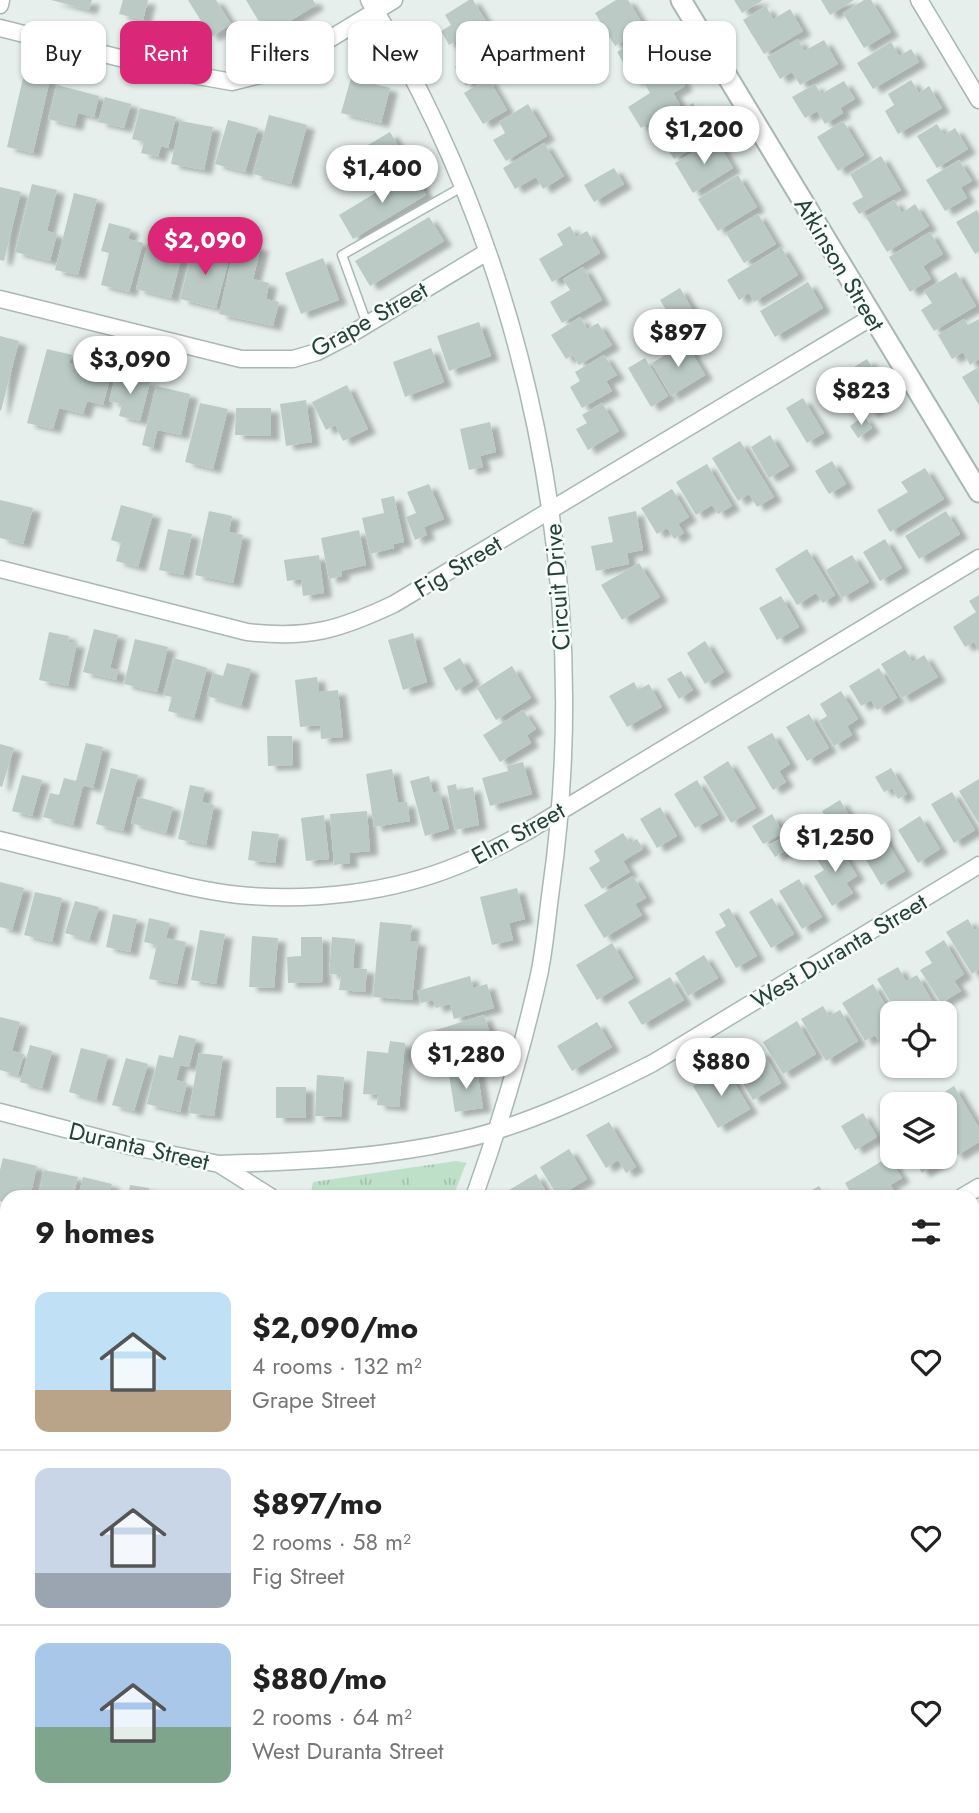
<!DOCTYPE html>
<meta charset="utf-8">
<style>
body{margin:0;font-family:Jost,sans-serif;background:#f6f6f6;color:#222;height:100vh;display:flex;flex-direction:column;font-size:26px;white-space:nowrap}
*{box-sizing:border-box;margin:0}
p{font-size:23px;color:#767676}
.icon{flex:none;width:38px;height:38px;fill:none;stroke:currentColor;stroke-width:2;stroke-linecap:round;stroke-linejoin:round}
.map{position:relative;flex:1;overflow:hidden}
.details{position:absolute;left:0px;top:1190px;width:980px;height:623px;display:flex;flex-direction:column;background:#fff;border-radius:21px 21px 0 0;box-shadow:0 2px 5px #0004}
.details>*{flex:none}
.top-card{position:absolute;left:21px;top:21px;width:938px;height:63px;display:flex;gap:14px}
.buttons{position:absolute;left:880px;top:1001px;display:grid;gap:14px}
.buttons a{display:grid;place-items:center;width:77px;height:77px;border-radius:14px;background:#fff;box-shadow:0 2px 5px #0004;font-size:35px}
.price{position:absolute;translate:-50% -60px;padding:0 16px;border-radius:24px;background:#fff;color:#222;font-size:23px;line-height:46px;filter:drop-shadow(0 2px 4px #0008)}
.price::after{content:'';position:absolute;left:50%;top:42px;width:21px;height:16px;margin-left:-10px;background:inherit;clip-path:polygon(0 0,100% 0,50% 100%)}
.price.selected{background:#db2777;color:#fff}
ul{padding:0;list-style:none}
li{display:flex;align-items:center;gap:21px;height:175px;padding:0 35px}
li+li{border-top:2px solid #e0e0e0}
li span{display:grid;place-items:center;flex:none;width:196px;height:140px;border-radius:14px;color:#555}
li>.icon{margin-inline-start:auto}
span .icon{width:84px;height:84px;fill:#fffc;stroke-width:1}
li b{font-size:30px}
h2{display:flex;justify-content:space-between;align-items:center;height:84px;padding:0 35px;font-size:30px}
.chip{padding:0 24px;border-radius:14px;background:#fff;box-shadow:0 2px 5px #0004;font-size:24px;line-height:63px}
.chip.selected{background:#db2777;color:#fff}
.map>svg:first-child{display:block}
</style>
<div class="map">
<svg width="979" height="1813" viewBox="0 0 979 1813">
<defs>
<pattern id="park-tufts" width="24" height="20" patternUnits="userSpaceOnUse" patternTransform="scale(1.75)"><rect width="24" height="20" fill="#bfe0c8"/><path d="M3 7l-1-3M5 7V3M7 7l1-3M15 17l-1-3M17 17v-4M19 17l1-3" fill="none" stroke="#a4c1ad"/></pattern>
<filter id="shadow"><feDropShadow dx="8" dy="4.5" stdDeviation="2" flood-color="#0004"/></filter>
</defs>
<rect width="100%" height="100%" fill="#e6efeb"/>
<path fill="url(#park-tufts)" d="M 456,1161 L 466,1163 L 453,1197 L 310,1197 L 313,1182 Z"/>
<path fill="#bfe0c8" d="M 414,1175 L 448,1189 L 445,1197 L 405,1197 Z"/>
<path fill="#bbcac4" filter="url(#shadow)" d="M 51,0 L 92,0 L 89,10 Z
M 123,0 L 148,0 L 143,20 L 119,14 Z
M 188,0 L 216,0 L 231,24 L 211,37 Z
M 246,0 L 313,0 L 316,5 L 267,35 Z
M 469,0 L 473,0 L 487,23 L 449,45 L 441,31 L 451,25 L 445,15 Z
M 616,0 L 628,0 L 645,28 L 615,46 L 595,13 Z
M 734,0 L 763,0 L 742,13 Z
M 821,0 L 854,0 L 830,15 Z
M 864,0 L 871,0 L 891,32 L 864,48 L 843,13 Z
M 766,6 L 773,19 L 790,9 L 803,31 L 764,54 L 743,20 Z
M 490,31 L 508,61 L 466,86 L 455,67 L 466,60 L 459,49 Z
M 650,32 L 668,62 L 635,82 L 617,52 Z
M 798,39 L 804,51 L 824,40 L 838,64 L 800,85 L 792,72 L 780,79 L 767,57 Z
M 891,42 L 899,56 L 911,49 L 919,62 L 873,89 L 857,63 Z
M 673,65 L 685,86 L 673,93 L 680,105 L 641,128 L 628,107 L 650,93 L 644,83 Z
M 24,74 L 50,79 L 33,153 L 7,147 Z
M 351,78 L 390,88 L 381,123 L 341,113 Z
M 488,78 L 507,110 L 483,124 L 464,93 Z
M 911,80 L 919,93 L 929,86 L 942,108 L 898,134 L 885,111 L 894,105 L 888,94 Z
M 844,81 L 855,99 L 840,108 L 843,113 L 825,124 L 817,111 L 805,118 L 792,97 L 815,84 L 821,94 Z
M 57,85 L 99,96 L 94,117 L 78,113 L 75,126 L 48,119 Z
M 105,97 L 131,104 L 124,128 L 98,122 Z
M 693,103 L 713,136 L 674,159 L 654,127 Z
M 528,104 L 547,136 L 506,161 L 493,140 L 505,133 L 499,122 Z
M 140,108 L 176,117 L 168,148 L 161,146 L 158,157 L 141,153 L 144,142 L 132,139 Z
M 269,115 L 307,125 L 291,184 L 253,174 Z
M 228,120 L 258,128 L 245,172 L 215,164 Z
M 180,121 L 213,127 L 204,170 L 171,164 Z
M 843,121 L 864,155 L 838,171 L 817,137 Z
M 937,124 L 944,135 L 955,128 L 968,149 L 937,168 L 917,136 Z
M 390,132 L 406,159 L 372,179 L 356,152 Z
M 716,139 L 733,168 L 693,193 L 675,163 Z
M 544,143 L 564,176 L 543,189 L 536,177 L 515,189 L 503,168 Z
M 881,156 L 901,190 L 859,214 L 852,203 L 863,197 L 850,174 Z
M 959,160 L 972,181 L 961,187 L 967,198 L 945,211 L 926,180 Z
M 614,168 L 624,184 L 594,202 L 584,185 Z
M 412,171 L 426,195 L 353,239 L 339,215 Z
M 738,175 L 757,207 L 718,231 L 698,199 Z
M 32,184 L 57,190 L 47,231 L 57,234 L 50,261 L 15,252 Z
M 0,187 L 21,192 L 4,261 L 0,260 Z
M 74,193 L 97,199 L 78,275 L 55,270 Z
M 894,200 L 902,213 L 915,204 L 929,226 L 887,252 L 866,217 Z
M 977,210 L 979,214 L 979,251 L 975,254 L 956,222 Z
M 758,214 L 776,244 L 744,263 L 726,233 Z
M 429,217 L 444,241 L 370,286 L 355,261 Z
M 109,223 L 131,229 L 128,239 L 143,243 L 129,292 L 101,285 L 109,253 L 101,251 Z
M 570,226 L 576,237 L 587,231 L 600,253 L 552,282 L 539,259 L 563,245 L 557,234 Z
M 930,232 L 943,254 L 923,266 L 931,279 L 910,292 L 889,257 Z
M 148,242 L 183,251 L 171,298 L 136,289 Z
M 235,242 L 261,247 L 253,279 L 269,283 L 266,299 L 279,302 L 273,326 L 219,314 Z
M 194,246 L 230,255 L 216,308 L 180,299 Z
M 781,247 L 798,275 L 754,302 L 749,293 L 739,300 L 727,280 Z
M 323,258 L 339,300 L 301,314 L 285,273 Z
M 583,267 L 602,300 L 562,323 L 550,302 L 570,290 L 563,279 Z
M 956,272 L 976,306 L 934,331 L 921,310 L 932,303 L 924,291 Z
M 808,282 L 823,308 L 775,337 L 760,311 Z
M 680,288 L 696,316 L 677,328 L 660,300 Z
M 580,317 L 587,329 L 598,323 L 612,345 L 579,365 L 573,355 L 566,359 L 551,335 Z
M 964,319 L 968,325 L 979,319 L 979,359 L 970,365 L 963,352 L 952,359 L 938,335 Z
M 479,322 L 491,356 L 449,371 L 437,336 Z
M 0,336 L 19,341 L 1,411 L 0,410 Z
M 686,343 L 705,375 L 671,396 L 652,363 Z
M 431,348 L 444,382 L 405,397 L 393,362 Z
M 47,349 L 72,355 L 69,363 L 111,374 L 103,405 L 87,401 L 83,414 L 59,408 L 53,429 L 27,423 Z
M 604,355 L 617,375 L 606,381 L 612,391 L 582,408 L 570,387 L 580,381 L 575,372 Z
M 645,358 L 668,396 L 651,407 L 628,368 Z
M 867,359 L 892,400 L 870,413 L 846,372 Z
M 979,367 L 979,405 L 962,377 Z
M 116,374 L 150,382 L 140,421 L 119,416 L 122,404 L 109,401 Z
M 347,385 L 368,429 L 343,441 L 335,425 L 326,430 L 312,402 Z
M 156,386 L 190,394 L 181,435 L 157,430 L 153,448 L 142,445 Z
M 803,398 L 824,433 L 807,443 L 786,408 Z
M 306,400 L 312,442 L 286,446 L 280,404 Z
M 200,403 L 228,409 L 213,469 L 185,462 Z
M 602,403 L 619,431 L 588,450 L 576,429 L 587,423 L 582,415 Z
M 236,408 L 271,408 L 271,436 L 235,435 Z
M 864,416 L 872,428 L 858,438 L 850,426 Z
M 490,422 L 496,452 L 480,456 L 483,467 L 469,470 L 460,429 Z
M 770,435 L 789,466 L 769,478 L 751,447 Z
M 740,441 L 774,497 L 757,507 L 749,494 L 738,501 L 712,458 Z
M 832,461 L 846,484 L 829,494 L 815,471 Z
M 707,464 L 732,506 L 718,514 L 712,505 L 696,515 L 676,482 Z
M 925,468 L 944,499 L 890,532 L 877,510 L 908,492 L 901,482 Z
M 429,484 L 444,519 L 424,527 L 427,535 L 415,540 L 406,517 L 416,513 L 407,492 Z
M 672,489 L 689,517 L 678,524 L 684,533 L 674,539 L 667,528 L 657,534 L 641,508 Z
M 394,496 L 404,542 L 393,544 L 394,548 L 370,554 L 362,518 L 384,513 L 381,499 Z
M 0,500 L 33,508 L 23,544 L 0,538 Z
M 121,505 L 153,514 L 138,567 L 116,561 L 121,543 L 111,540 Z
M 209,511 L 232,516 L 229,532 L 243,535 L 233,583 L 195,575 Z
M 636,511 L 643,550 L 627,553 L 629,564 L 596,571 L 591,546 L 613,542 L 608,517 Z
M 946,511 L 960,534 L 919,559 L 905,536 Z
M 168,529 L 192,534 L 183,575 L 159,570 Z
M 359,530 L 366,565 L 341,571 L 342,576 L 329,579 L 321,538 Z
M 885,539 L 902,568 L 880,581 L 863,552 Z
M 807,549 L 835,595 L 823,603 L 816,593 L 797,605 L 775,569 Z
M 319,555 L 324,593 L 303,596 L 301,579 L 287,581 L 284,560 Z
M 852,555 L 869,582 L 842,598 L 826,570 Z
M 639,563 L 660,597 L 622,620 L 601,585 Z
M 979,595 L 979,651 L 974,642 L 965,647 L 953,627 L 976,612 L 969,601 Z
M 781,596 L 799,627 L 777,640 L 759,608 Z
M 94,629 L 118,635 L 110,668 L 118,670 L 116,680 L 83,672 Z
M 49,632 L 69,636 L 68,642 L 77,643 L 68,686 L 39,680 Z
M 413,633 L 427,682 L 403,690 L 388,640 Z
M 135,639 L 168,647 L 157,692 L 124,684 Z
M 705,641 L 724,672 L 705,684 L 687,653 Z
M 905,650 L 913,662 L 924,655 L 938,677 L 902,698 L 881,664 Z
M 174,658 L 207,668 L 194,718 L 168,711 L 172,697 L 163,695 Z
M 460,658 L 473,681 L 456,691 L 443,668 Z
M 227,663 L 251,669 L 241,706 L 207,696 L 213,673 L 223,676 Z
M 512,666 L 531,698 L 496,720 L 477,688 Z
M 879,668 L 897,698 L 877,710 L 871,700 L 861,706 L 849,686 Z
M 681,671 L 693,690 L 679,699 L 667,679 Z
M 317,677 L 319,692 L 338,690 L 343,737 L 321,739 L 320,725 L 300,727 L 295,680 Z
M 634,682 L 638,690 L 649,684 L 662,707 L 627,727 L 609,696 Z
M 841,691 L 858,719 L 847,726 L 852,735 L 834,746 L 819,721 L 827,716 L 820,704 Z
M 523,710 L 536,729 L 527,735 L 531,743 L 500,762 L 483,735 Z
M 809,714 L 829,748 L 807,761 L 786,727 Z
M 772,733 L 790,764 L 779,771 L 786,782 L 773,790 L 747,747 Z
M 267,736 L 292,736 L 293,765 L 268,766 Z
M 86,743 L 103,747 L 93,788 L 83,785 L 73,825 L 43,817 L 50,793 L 59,795 L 64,778 L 76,781 Z
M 0,744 L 14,748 L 2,787 L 0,786 Z
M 728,761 L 756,808 L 731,823 L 703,777 Z
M 523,762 L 532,794 L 490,806 L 482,778 L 508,771 L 507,766 Z
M 111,768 L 138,775 L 123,831 L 96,824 Z
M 891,768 L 907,794 L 898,799 L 892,788 L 884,792 L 875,777 Z
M 392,769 L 398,803 L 407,802 L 410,821 L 374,827 L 366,774 Z
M 22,775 L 42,780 L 32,816 L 12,811 Z
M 429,776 L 433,793 L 439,791 L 449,829 L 425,836 L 410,781 Z
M 979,779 L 979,824 L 959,791 Z
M 697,780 L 718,815 L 695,828 L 674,794 Z
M 456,784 L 457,790 L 473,787 L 479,825 L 455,830 L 447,786 Z
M 190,785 L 205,788 L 202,802 L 214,805 L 206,845 L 178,839 Z
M 952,792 L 975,830 L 954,843 L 931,804 Z
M 138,797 L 173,807 L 166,833 L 131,823 Z
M 840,800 L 852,820 L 834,831 L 822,811 Z
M 660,807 L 677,836 L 657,848 L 640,819 Z
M 367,811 L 370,851 L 349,853 L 350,863 L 334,865 L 330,814 Z
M 772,814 L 783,833 L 763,844 L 752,826 Z
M 324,815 L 329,859 L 306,861 L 301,818 Z
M 920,816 L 940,849 L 918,863 L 898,830 Z
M 874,821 L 905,871 L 881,885 L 851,835 Z
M 252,831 L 279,834 L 275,863 L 248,860 Z
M 623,833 L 630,843 L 637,839 L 643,849 L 623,861 L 630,872 L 602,889 L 589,868 L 600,861 L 594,851 Z
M 785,836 L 792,847 L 775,857 L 768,846 Z
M 837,843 L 857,876 L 846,883 L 853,893 L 832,906 L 814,876 L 824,870 L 815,856 Z
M 633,876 L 646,898 L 635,904 L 642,915 L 604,938 L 584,905 Z
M 799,879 L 822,917 L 802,929 L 779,891 Z
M 0,882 L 24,888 L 12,930 L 0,927 Z
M 517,888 L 525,919 L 509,923 L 513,940 L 492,945 L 480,897 Z
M 35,892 L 62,898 L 52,942 L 24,935 Z
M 772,898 L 794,934 L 771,948 L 749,912 Z
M 75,901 L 99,907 L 89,940 L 65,933 Z
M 729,908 L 757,956 L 736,968 L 715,932 L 726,926 L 719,914 Z
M 113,914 L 137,919 L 130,952 L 106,947 Z
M 149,918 L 170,923 L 166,938 L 186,942 L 177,984 L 149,979 L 157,945 L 144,942 Z
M 968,919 L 974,930 L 979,927 L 979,969 L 972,974 L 946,932 Z
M 380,922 L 412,925 L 410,941 L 418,941 L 412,1000 L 373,997 Z
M 200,930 L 225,934 L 216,984 L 191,980 Z
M 252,936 L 278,938 L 274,988 L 249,987 Z
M 301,937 L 322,937 L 323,982 L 288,983 L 287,957 L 301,956 Z
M 332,937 L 355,939 L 353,968 L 367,969 L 365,992 L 339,990 L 341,975 L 329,974 Z
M 944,940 L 964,974 L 954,981 L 961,991 L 941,1003 L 920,970 L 932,963 L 925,952 Z
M 612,943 L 633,978 L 597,1000 L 576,965 Z
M 704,955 L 718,978 L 688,996 L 675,973 Z
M 898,967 L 906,981 L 917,975 L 937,1009 L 930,1013 L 897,1013 L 877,979 Z
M 470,976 L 473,988 L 487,984 L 494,1008 L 454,1019 L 450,1004 L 436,1008 L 433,1000 L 421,1003 L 417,991 Z
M 670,977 L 684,1000 L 642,1025 L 628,1002 Z
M 873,984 L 892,1016 L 892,1042 L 883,1048 L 875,1035 L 865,1041 L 842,1003 Z
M 823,1006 L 829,1016 L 840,1010 L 858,1041 L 826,1061 L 801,1019 Z
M 484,1015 L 491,1037 L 479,1041 L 482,1053 L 430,1069 L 423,1046 L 433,1043 L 430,1032 Z
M 0,1017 L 20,1022 L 12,1051 L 24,1054 L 18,1075 L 0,1070 Z
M 797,1021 L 816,1054 L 783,1074 L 763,1042 Z
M 597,1022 L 612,1047 L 572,1071 L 557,1046 Z
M 179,1035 L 196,1039 L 189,1067 L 180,1065 L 176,1080 L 187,1083 L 180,1112 L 147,1104 L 159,1055 L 173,1058 Z
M 390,1041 L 405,1043 L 399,1107 L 377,1105 L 378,1095 L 363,1094 L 367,1051 L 388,1053 Z
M 30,1045 L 52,1051 L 42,1088 L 20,1082 Z
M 81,1048 L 108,1055 L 96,1100 L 69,1092 Z
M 762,1050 L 781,1083 L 753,1100 L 733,1067 Z
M 199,1053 L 223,1056 L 214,1116 L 189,1113 Z
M 126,1058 L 148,1064 L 134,1111 L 112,1105 Z
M 725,1067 L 750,1109 L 718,1128 L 693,1086 Z
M 477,1070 L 483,1108 L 455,1112 L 449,1075 Z
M 317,1075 L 344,1077 L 341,1117 L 315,1116 Z
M 954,1086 L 979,1128 L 979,1142 L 956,1156 L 945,1139 L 945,1104 L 937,1104 L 933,1099 Z
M 276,1087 L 306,1087 L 306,1118 L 276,1118 Z
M 863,1113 L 877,1137 L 855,1150 L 841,1126 Z
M 609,1122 L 636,1167 L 626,1173 L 618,1160 L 606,1168 L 586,1135 Z
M 569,1149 L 587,1179 L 558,1197 L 540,1167 Z
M 889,1157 L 902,1178 L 890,1185 L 897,1195 L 893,1197 L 853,1197 L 845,1183 Z
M 912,1157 L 941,1157 L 943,1160 L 922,1173 Z
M 3,1158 L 37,1166 L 30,1197 L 7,1197 L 7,1203 L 0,1201 L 0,1170 Z
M 44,1170 L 78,1177 L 73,1197 L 38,1197 Z
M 536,1174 L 549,1197 L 514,1197 L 509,1190 Z
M 83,1177 L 112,1184 L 108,1197 L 78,1197 Z
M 130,1185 L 149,1188 L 148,1197 L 128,1197 Z
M 819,1186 L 826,1197 L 800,1197 Z
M 973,1237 L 979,1247 L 979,1282 L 973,1285 Z
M 0,1281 L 7,1282 L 1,1312 L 0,1312 Z
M 973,1392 L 977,1398 L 979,1397 L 979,1427 L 973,1431 Z
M 0,1422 L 7,1424 L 7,1472 L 0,1470 Z
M 973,1450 L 979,1460 L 979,1478 L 973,1482 Z
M 0,1570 L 7,1572 L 7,1609 L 0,1608 Z
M 979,1570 L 979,1605 L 973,1595 L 973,1574 Z
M 6,1687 L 7,1687 L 7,1705 L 2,1704 Z
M 979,1716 L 979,1755 L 973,1759 L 973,1720 Z
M 2,1743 L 7,1751 L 7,1783 L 0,1787 Z
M 88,1806 L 111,1806 L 115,1813 L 92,1813 Z
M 201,1806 L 268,1806 L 256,1813 L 205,1813 Z
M 376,1806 L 386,1806 L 391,1813 L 365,1813 Z
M 404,1806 L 441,1806 L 444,1810 L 440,1813 L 408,1813 Z
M 602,1806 L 606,1810 L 612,1806 L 629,1806 L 634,1813 L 591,1813 Z
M 636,1806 L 666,1806 L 655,1813 L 641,1813 Z
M 695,1806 L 726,1806 L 730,1813 L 699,1813 Z"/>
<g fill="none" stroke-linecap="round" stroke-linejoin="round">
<g stroke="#a8b8b2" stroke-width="11">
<path id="service" d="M 367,324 L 342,255 L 462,187
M 973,1362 L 979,1359
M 973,1705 L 979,1701
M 796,1813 L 808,1806"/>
</g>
<g stroke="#a8b8b2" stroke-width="19">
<path id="minor" d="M 369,0 C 529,263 594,584 551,889 C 547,917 545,947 539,975 C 522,1051 500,1124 474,1197
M 919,0 L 979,100
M 0,5 L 1,0
M 0,28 L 176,72 L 232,82 L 260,75 L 285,66 L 394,0
M 0,299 L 241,359 L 293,359 L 317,352 L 346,337 L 487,252
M 0,569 L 247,632 C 308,639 339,630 394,604 L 872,317
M 0,840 C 43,851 86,861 129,872 C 165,881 202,891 239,895 C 311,902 391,893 459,865 C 482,856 504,844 526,832 L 979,558
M 0,1112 L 134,1147 L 219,1164 L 271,1197
M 219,1164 C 300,1162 381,1158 461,1140 C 525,1126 596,1092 653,1063 L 979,865
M 962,1197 L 979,1187
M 0,1381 L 7,1383
M 0,1654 L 7,1656
M 149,1806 L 153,1813
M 456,1806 L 460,1813
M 958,1806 L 962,1813
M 13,1813 L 23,1806"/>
</g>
<g stroke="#a8b8b2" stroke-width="23">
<path id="tertiary" d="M 681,0 L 979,492
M 973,1526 L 979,1522
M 504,1813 L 516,1806"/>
</g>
<use href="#service" stroke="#fff" stroke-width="8"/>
<use href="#minor" stroke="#fff" stroke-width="16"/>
<use href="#tertiary" stroke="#fff" stroke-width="19"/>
</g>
<g text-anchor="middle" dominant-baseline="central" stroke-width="5" stroke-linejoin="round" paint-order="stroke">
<g font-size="24" fill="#24423a" stroke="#f7fbf9">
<text transform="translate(840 264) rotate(59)">Atkinson Street</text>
<text transform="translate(369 319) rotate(-29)">Grape Street</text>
<text transform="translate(458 566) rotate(-31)">Fig Street</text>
<text transform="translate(557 587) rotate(-94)">Circuit Drive</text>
<text transform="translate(518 833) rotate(-29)">Elm Street</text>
<text transform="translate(839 951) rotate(-31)">West Duranta Street</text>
<text transform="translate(139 1146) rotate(13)">Duranta Street</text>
</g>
</g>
</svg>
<div class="buttons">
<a><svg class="icon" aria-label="locate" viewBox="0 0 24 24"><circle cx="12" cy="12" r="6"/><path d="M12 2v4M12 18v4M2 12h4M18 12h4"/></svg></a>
<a><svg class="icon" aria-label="layers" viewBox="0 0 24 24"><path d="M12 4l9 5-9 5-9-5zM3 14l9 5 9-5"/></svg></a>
</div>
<b class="price" style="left:704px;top:166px">$1,200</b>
<b class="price" style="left:382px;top:205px">$1,400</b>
<b class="price selected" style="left:205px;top:277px">$2,090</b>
<b class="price" style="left:678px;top:369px">$897</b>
<b class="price" style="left:130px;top:396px">$3,090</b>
<b class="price" style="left:861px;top:427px">$823</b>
<b class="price" style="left:835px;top:874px">$1,250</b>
<b class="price" style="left:466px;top:1091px">$1,280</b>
<b class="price" style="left:721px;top:1098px">$880</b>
<div class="top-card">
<a class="chip">Buy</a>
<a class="chip selected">Rent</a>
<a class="chip">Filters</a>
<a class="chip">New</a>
<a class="chip">Apartment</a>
<a class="chip">House</a>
</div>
<section class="details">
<h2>9 homes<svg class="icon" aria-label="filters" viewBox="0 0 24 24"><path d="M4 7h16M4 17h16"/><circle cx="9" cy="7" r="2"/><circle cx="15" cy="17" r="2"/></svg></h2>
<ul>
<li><span style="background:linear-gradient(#bfe0f5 70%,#b9a48a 0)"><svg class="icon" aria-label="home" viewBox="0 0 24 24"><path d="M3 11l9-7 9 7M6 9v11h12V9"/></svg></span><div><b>$2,090/mo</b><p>4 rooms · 132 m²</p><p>Grape Street</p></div><svg class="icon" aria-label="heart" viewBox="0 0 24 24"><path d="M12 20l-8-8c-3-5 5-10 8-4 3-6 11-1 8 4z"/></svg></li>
<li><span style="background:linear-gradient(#c9d6e8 75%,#9aa5b1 0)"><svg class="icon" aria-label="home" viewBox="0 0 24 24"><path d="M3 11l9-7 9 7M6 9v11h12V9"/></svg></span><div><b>$897/mo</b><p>2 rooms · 58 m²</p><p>Fig Street</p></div><svg class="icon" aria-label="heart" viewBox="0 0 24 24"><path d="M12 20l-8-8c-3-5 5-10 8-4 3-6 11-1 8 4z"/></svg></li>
<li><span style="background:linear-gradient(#a9c7e8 60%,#7fa58c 0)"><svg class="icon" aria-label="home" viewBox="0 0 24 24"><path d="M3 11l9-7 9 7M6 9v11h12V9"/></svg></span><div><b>$880/mo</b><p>2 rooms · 64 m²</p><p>West Duranta Street</p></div><svg class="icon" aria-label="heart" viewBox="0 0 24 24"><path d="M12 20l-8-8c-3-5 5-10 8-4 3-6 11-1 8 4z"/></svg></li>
</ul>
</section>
</div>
